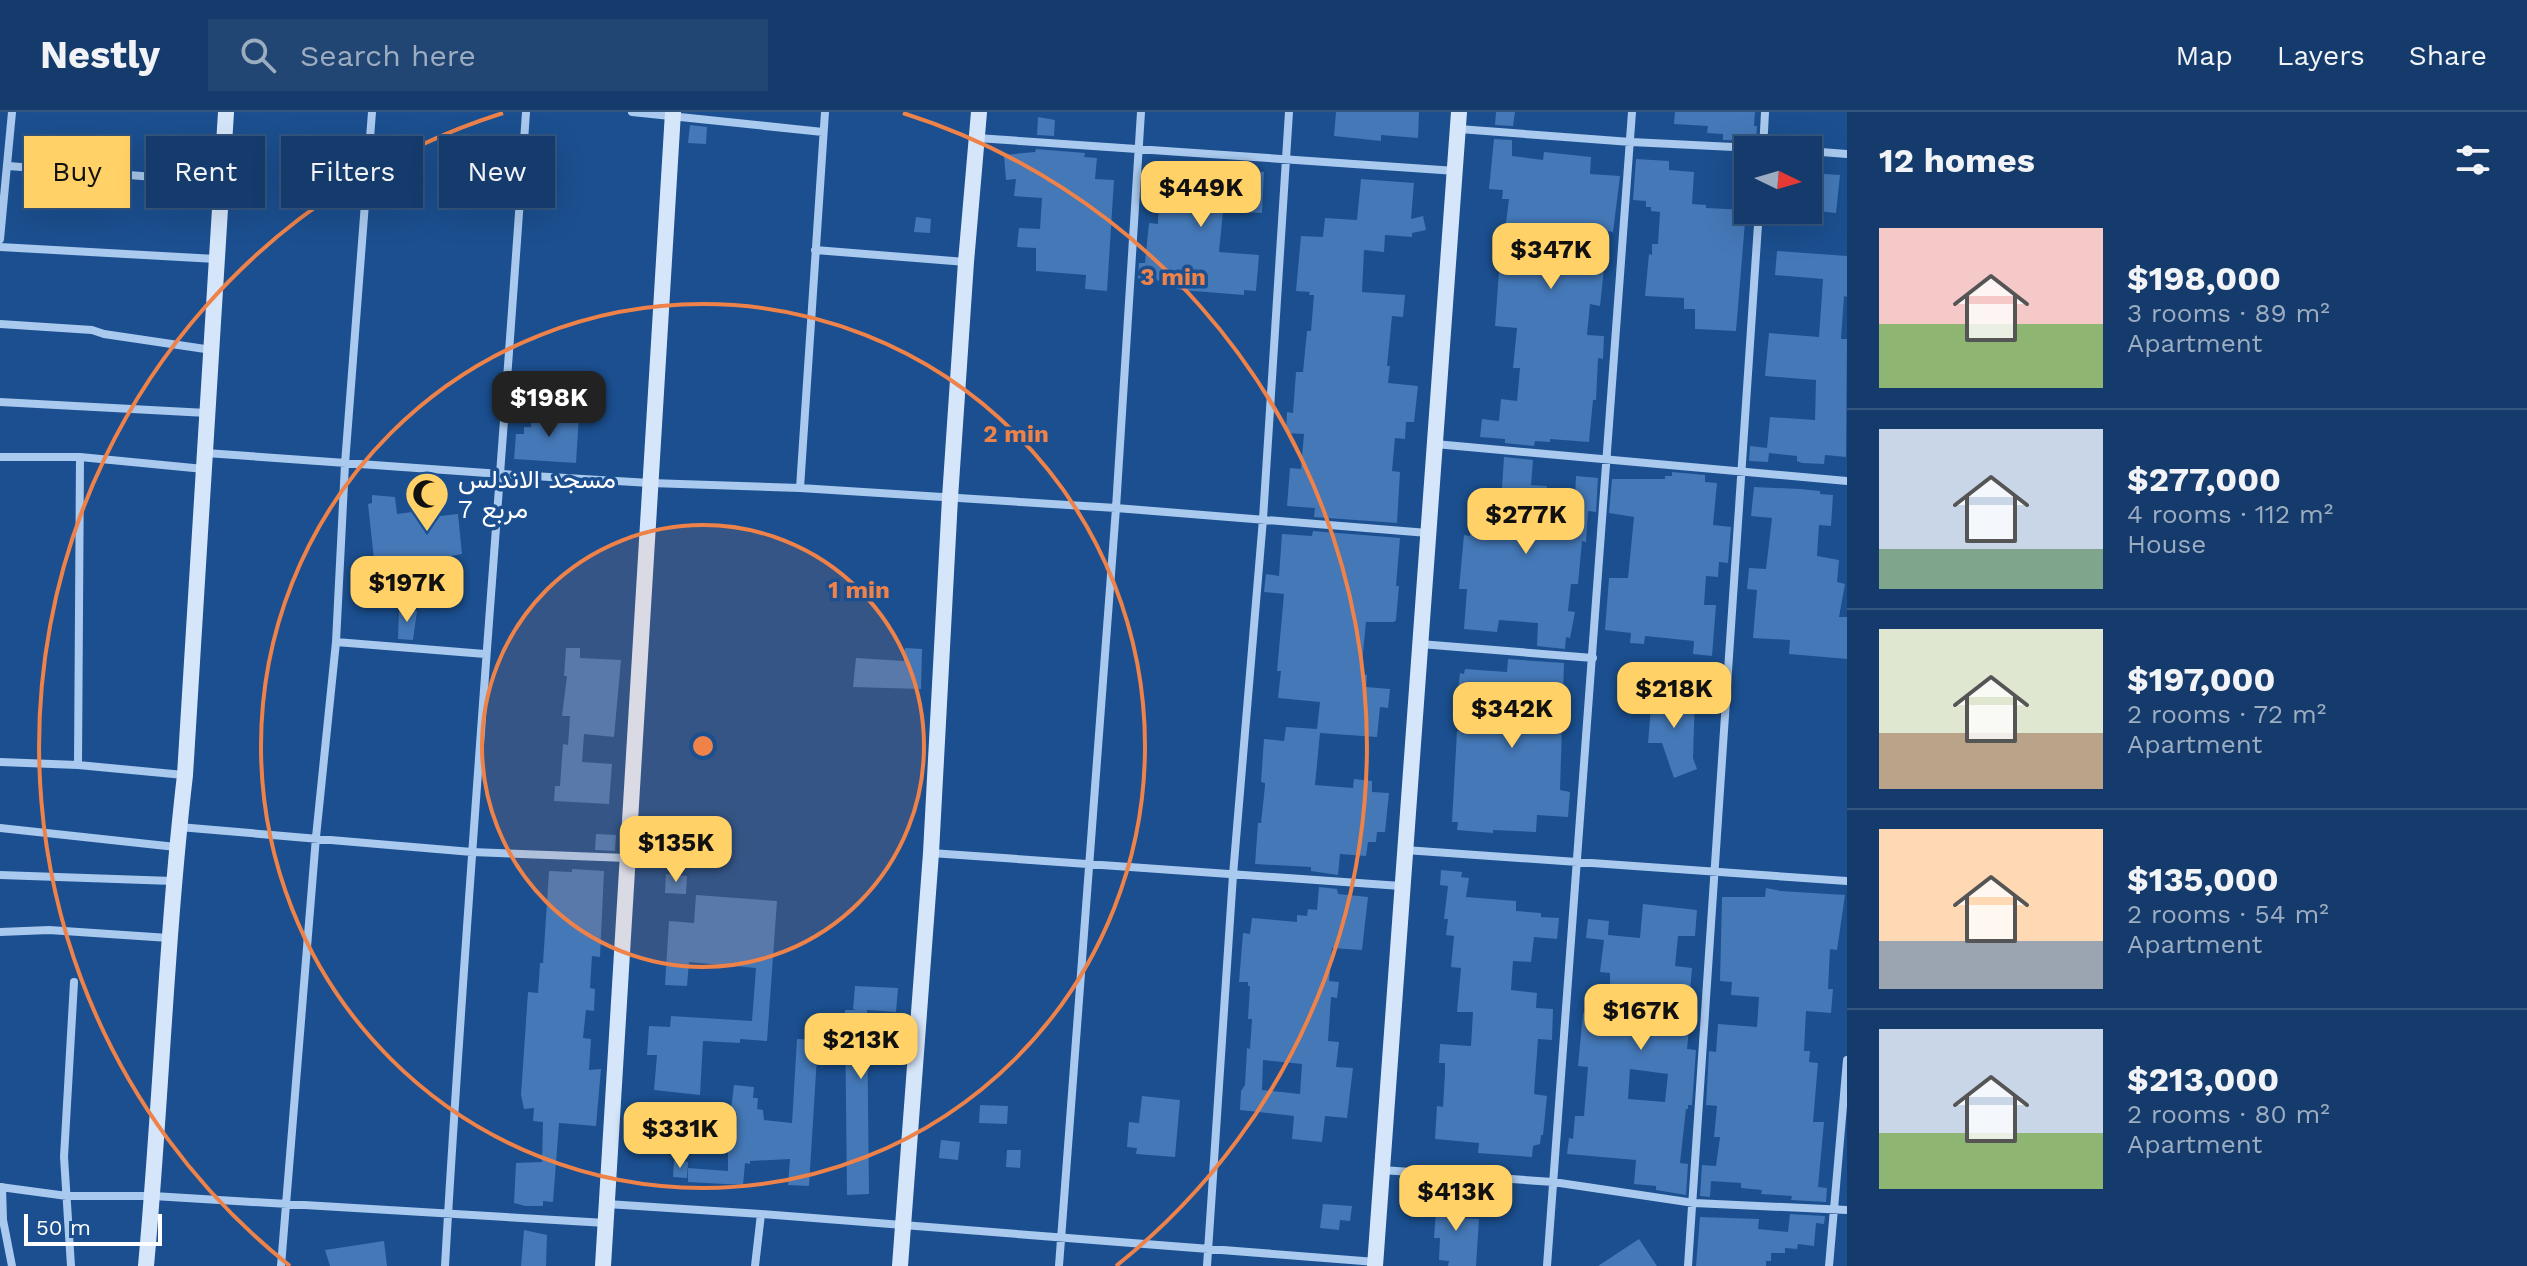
<!DOCTYPE html>
<meta charset="utf-8">
<style>
body{margin:0;font-family:"Work Sans",Vazirmatn,sans-serif;background:#214673;color:#f1f3f6;height:100vh;display:flex;flex-direction:column;font-size:30px;white-space:nowrap}
*{box-sizing:border-box;margin:0}
p{font-size:26px;color:#9dadc1}
.icon{flex:none;width:44px;height:44px;fill:none;stroke:currentColor;stroke-width:2;stroke-linecap:round;stroke-linejoin:round}
.map{position:relative;flex:1;overflow:hidden}
.drawer{display:flex;flex-direction:column;background:#143b6b;width:680px}
.drawer>*{flex:none}
.guide{position:absolute;left:24px;top:24px;width:760px;height:72px;display:flex;gap:16px}
.needle{width:52px;rotate:95deg}
.fabs{position:absolute;left:1734px;top:24px;display:grid;gap:16px}
.fabs a{display:grid;place-items:center;width:88px;height:88px;border-radius:0px;background:#143b6b;box-shadow:0 8px 32px #0002,0 0 0 2px #33557e;font-size:40px}
.scale{position:absolute;left:24px;bottom:20px;width:138px;box-sizing:border-box;padding-left:8px;border:4px solid #fff;border-top:0;font-size:22px;line-height:28px;white-space:nowrap;color:#fff;-webkit-text-stroke:6px #1b4f8f;paint-order:stroke}
.price{position:absolute;translate:-50% -68px;padding:0 18px;border-radius:16px;background:#ffd166;color:#111;font-size:26px;line-height:52px;filter:drop-shadow(0 2px 4px #0008)}
.price::after{content:'';position:absolute;left:50%;top:48px;width:24px;height:18px;margin-left:-12px;background:inherit;clip-path:polygon(0 0,100% 0,50% 100%)}
.price.current{background:#222;color:#fff}
ul{padding:0;list-style:none}
li{display:flex;align-items:center;gap:24px;height:200px;padding:0 32px}
li+li{border-top:2px solid #33557e}
li span{display:grid;place-items:center;flex:none;width:224px;height:160px;border-radius:0px;color:#555}
li>.icon{margin-inline-start:auto}
span .icon{width:96px;height:96px;fill:#fffc;stroke-width:1}
li b{font-size:34px}
h2{display:flex;justify-content:space-between;align-items:center;height:96px;padding:0 32px;font-size:34px}
.tag{padding:0 28px;border-radius:0px;background:#143b6b;box-shadow:0 8px 32px #0002,0 0 0 2px #33557e;font-size:28px;line-height:72px}
.tag.current{background:#ffd166;color:#111}
header{display:flex;align-items:center;gap:48px;box-sizing:border-box;height:112px;padding:0 40px;background:#143b6b;border-bottom:2px solid #33557e}
header strong{font-size:38px}
nav{display:flex;gap:44px;margin-inline-start:auto;font-size:28px}
.search{width:560px;height:72px;background:#214673;display:flex;align-items:center;gap:20px;box-sizing:border-box;padding:0 28px;border-radius:0px;color:#9dadc1;font-size:30px}
main{display:flex;flex:1;min-height:0}
.map>svg:first-child{display:block}
</style>
<header>
<strong>Nestly</strong>
<div class="search"><svg class="icon" aria-label="search" viewBox="0 0 24 24"><circle cx="10" cy="10" r="6"/><path d="M15 15l6 6"/></svg>Search here</div>
<nav><a>Map</a><a>Layers</a><a>Share</a></nav>
</header>
<main>
<div class="map">
<svg width="1847" height="1154" viewBox="0 0 1847 1154">
<rect width="100%" height="100%" fill="#1b4f8f"/>
<path fill="#4478b7" fill-rule="evenodd" d="M 1336,0 L 1419,0 L 1418,26 L 1381,23 L 1381,29 L 1334,24 Z
M 1496,0 L 1515,0 L 1513,14 L 1495,13 Z
M 1675,0 L 1755,0 L 1754,14 L 1757,14 L 1756,29 L 1723,28 L 1723,22 L 1707,21 L 1708,14 L 1674,12 Z
M 1038,5 L 1055,8 L 1054,24 L 1037,23 Z
M 690,13 L 707,15 L 706,32 L 688,31 Z
M 1494,27 L 1512,28 L 1512,44 L 1543,48 L 1544,40 L 1591,45 L 1590,62 L 1620,64 L 1613,120 L 1608,119 L 1600,194 L 1590,192 L 1587,223 L 1604,224 L 1603,247 L 1598,246 L 1596,288 L 1593,288 L 1589,330 L 1550,327 L 1550,330 L 1535,329 L 1534,334 L 1505,331 L 1505,327 L 1480,325 L 1482,307 L 1499,309 L 1501,287 L 1517,289 L 1520,256 L 1513,256 L 1517,216 L 1495,214 L 1502,119 L 1505,119 L 1509,87 L 1502,87 L 1503,78 L 1489,77 Z
M 1036,37 L 1085,41 L 1084,45 L 1097,46 L 1095,67 L 1114,68 L 1107,179 L 1085,177 L 1086,163 L 1036,159 L 1036,136 L 1017,135 L 1019,116 L 1040,117 L 1042,86 L 1014,84 L 1016,67 L 1006,68 L 1004,43 L 1035,40 Z
M 1636,47 L 1669,49 L 1669,58 L 1694,60 L 1692,92 L 1706,93 L 1706,96 L 1746,98 L 1736,219 L 1695,217 L 1695,197 L 1684,197 L 1684,186 L 1645,184 L 1649,142 L 1652,143 L 1652,132 L 1658,132 L 1660,100 L 1651,99 L 1651,95 L 1646,95 L 1646,89 L 1633,88 Z
M 1155,51 L 1264,60 L 1262,101 L 1223,99 L 1219,140 L 1259,143 L 1256,179 L 1244,178 L 1244,183 L 1181,178 L 1175,176 L 1175,170 L 1138,167 L 1139,151 L 1145,151 L 1149,111 L 1158,112 L 1159,78 L 1152,77 Z
M 1808,61 L 1840,63 L 1836,101 L 1808,98 Z
M 1361,67 L 1414,71 L 1411,107 L 1423,104 L 1426,118 L 1412,121 L 1412,125 L 1385,123 L 1384,140 L 1364,138 L 1362,180 L 1405,183 L 1403,205 L 1392,204 L 1387,254 L 1390,254 L 1388,271 L 1418,274 L 1414,310 L 1406,310 L 1405,327 L 1395,326 L 1392,359 L 1400,360 L 1397,411 L 1314,405 L 1315,396 L 1287,394 L 1290,356 L 1301,357 L 1304,322 L 1286,321 L 1287,300 L 1293,301 L 1296,260 L 1303,260 L 1307,219 L 1311,219 L 1314,183 L 1309,183 L 1310,180 L 1296,179 L 1301,124 L 1323,125 L 1325,106 L 1357,108 Z
M 916,105 L 931,107 L 930,121 L 914,120 Z
M 1777,139 L 1847,144 L 1847,185 L 1844,184 L 1841,227 L 1847,227 L 1846,345 L 1825,343 L 1824,352 L 1802,351 L 1797,349 L 1797,344 L 1769,341 L 1768,350 L 1749,349 L 1750,334 L 1767,336 L 1770,305 L 1815,308 L 1816,268 L 1765,264 L 1769,221 L 1819,225 L 1823,167 L 1775,163 Z
M 532,300 L 579,303 L 576,351 L 514,347 L 516,322 L 524,322 L 524,315 L 531,315 Z
M 1504,345 L 1533,348 L 1531,373 L 1547,374 L 1546,382 L 1575,385 L 1576,364 L 1598,366 L 1596,400 L 1588,399 L 1586,430 L 1582,429 L 1578,472 L 1571,472 L 1568,499 L 1575,500 L 1570,526 L 1566,525 L 1565,537 L 1537,534 L 1538,511 L 1499,508 L 1497,520 L 1464,517 L 1467,477 L 1459,477 L 1464,423 L 1470,424 L 1472,403 L 1475,403 L 1476,396 L 1490,397 L 1490,390 L 1501,391 Z
M 1672,360 L 1705,363 L 1705,370 L 1717,371 L 1713,413 L 1731,415 L 1728,451 L 1719,450 L 1718,465 L 1706,464 L 1704,493 L 1716,493 L 1712,544 L 1693,542 L 1694,529 L 1645,524 L 1644,532 L 1630,531 L 1631,521 L 1605,518 L 1609,466 L 1628,466 L 1634,405 L 1609,401 L 1612,367 L 1665,367 L 1665,364 L 1672,364 Z
M 1754,375 L 1800,377 L 1820,379 L 1820,382 L 1833,383 L 1831,414 L 1819,413 L 1817,444 L 1839,448 L 1837,470 L 1845,472 L 1839,505 L 1847,505 L 1847,547 L 1789,542 L 1790,528 L 1753,526 L 1757,478 L 1747,477 L 1749,456 L 1766,457 L 1772,406 L 1751,404 Z
M 372,383 L 395,385 L 397,402 L 420,399 L 423,406 L 458,402 L 462,442 L 375,457 L 368,392 L 372,391 Z
M 1313,419 L 1400,426 L 1396,474 L 1399,474 L 1396,508 L 1394,510 L 1366,510 L 1361,562 L 1367,563 L 1366,575 L 1390,577 L 1388,596 L 1380,595 L 1377,625 L 1320,621 L 1315,673 L 1353,676 L 1354,667 L 1372,669 L 1372,680 L 1389,681 L 1385,720 L 1377,720 L 1376,730 L 1368,730 L 1366,744 L 1340,742 L 1338,763 L 1311,759 L 1311,755 L 1255,752 L 1258,711 L 1261,711 L 1265,674 L 1265,671 L 1261,670 L 1264,627 L 1284,629 L 1286,615 L 1317,617 L 1320,590 L 1278,586 L 1281,559 L 1277,559 L 1284,482 L 1264,480 L 1266,462 L 1279,464 L 1282,422 L 1312,424 Z
M 399,497 L 417,499 L 413,528 L 398,527 Z
M 566,536 L 580,536 L 580,546 L 621,548 L 614,625 L 584,622 L 582,650 L 612,652 L 609,692 L 554,689 L 555,674 L 560,674 L 563,632 L 568,633 L 570,604 L 562,604 L 567,564 L 564,564 Z
M 905,536 L 922,537 L 921,577 L 853,575 L 856,546 L 904,549 Z
M 1508,547 L 1564,551 L 1560,678 L 1570,680 L 1568,705 L 1537,703 L 1536,720 L 1493,718 L 1493,721 L 1457,718 L 1458,710 L 1452,710 L 1457,619 L 1493,621 L 1495,589 L 1457,587 L 1460,561 L 1464,562 L 1465,557 L 1507,560 Z
M 1652,583 L 1695,584 L 1693,646 L 1697,657 L 1674,666 L 1662,631 L 1648,631 Z
M 596,722 L 616,723 L 615,739 L 595,738 Z
M 572,757 L 604,759 L 600,845 L 592,844 L 590,876 L 595,877 L 594,899 L 586,898 L 583,926 L 591,927 L 589,958 L 601,957 L 596,1014 L 559,1011 L 553,1090 L 543,1089 L 543,1094 L 525,1094 L 514,1091 L 516,1051 L 542,1050 L 543,1010 L 533,1009 L 534,996 L 524,997 L 521,983 L 528,880 L 538,881 L 540,851 L 543,851 L 549,759 L 572,760 Z
M 1441,758 L 1462,760 L 1461,765 L 1469,766 L 1466,785 L 1516,789 L 1516,799 L 1541,801 L 1541,805 L 1559,806 L 1557,827 L 1534,825 L 1531,850 L 1513,849 L 1511,878 L 1537,881 L 1536,896 L 1553,897 L 1552,928 L 1538,927 L 1534,982 L 1547,984 L 1543,1023 L 1541,1023 L 1540,1032 L 1533,1034 L 1532,1045 L 1478,1041 L 1479,1031 L 1435,1027 L 1437,994 L 1443,995 L 1445,960 L 1445,951 L 1439,951 L 1440,932 L 1471,934 L 1473,900 L 1457,900 L 1461,856 L 1451,855 L 1454,824 L 1446,823 L 1448,807 L 1444,807 L 1448,774 L 1440,773 Z
M 666,762 L 687,764 L 686,782 L 665,781 Z
M 1319,775 L 1337,777 L 1338,782 L 1368,785 L 1362,838 L 1332,836 L 1329,869 L 1339,870 L 1337,886 L 1331,885 L 1328,929 L 1339,930 L 1336,955 L 1353,956 L 1347,1006 L 1325,1004 L 1322,1030 L 1292,1027 L 1294,1004 L 1240,998 L 1241,979 L 1245,973 L 1247,936 L 1250,937 L 1252,907 L 1248,907 L 1250,874 L 1248,874 L 1248,870 L 1239,870 L 1243,821 L 1250,822 L 1252,806 L 1297,810 L 1297,803 L 1307,804 L 1308,797 L 1317,798 ZM 1263,948 L 1302,952 L 1300,982 L 1262,978 Z
M 1766,776 L 1781,779 L 1845,783 L 1837,838 L 1830,837 L 1828,877 L 1833,877 L 1831,901 L 1806,899 L 1804,939 L 1810,939 L 1809,950 L 1818,951 L 1813,1010 L 1824,1010 L 1818,1075 L 1827,1076 L 1826,1090 L 1791,1088 L 1792,1084 L 1761,1082 L 1762,1078 L 1741,1076 L 1741,1071 L 1711,1069 L 1710,1085 L 1700,1084 L 1702,1053 L 1716,1054 L 1720,1025 L 1714,1025 L 1717,994 L 1706,993 L 1709,939 L 1716,940 L 1718,912 L 1757,915 L 1759,885 L 1731,883 L 1732,870 L 1720,869 L 1722,785 L 1765,785 Z
M 696,783 L 777,789 L 767,929 L 740,927 L 740,931 L 703,929 L 700,983 L 654,978 L 657,943 L 647,943 L 649,914 L 670,915 L 671,904 L 752,909 L 756,856 L 689,850 L 687,874 L 665,873 L 669,809 L 694,811 Z
M 1643,792 L 1697,798 L 1695,824 L 1678,824 L 1675,854 L 1692,856 L 1690,879 L 1693,879 L 1687,937 L 1696,938 L 1692,993 L 1688,993 L 1688,997 L 1686,997 L 1680,1051 L 1688,1052 L 1686,1083 L 1656,1078 L 1656,1074 L 1634,1072 L 1636,1048 L 1567,1042 L 1569,1026 L 1573,1027 L 1575,1004 L 1584,1004 L 1588,955 L 1578,954 L 1583,901 L 1607,903 L 1610,874 L 1610,861 L 1600,860 L 1604,828 L 1586,826 L 1588,807 L 1609,809 L 1608,823 L 1640,826 ZM 1630,957 L 1668,962 L 1665,990 L 1628,987 Z
M 855,874 L 898,876 L 896,900 L 867,898 L 869,1082 L 847,1083 L 845,898 L 856,898 L 853,897 Z
M 797,927 L 818,928 L 809,1074 L 788,1073 L 790,1047 L 750,1049 L 750,1052 L 745,1051 L 743,1073 L 688,1070 L 688,1056 L 728,1059 L 728,1024 L 736,1017 L 737,1002 L 731,997 L 734,973 L 754,975 L 753,986 L 758,986 L 757,997 L 763,998 L 764,1008 L 792,1011 Z
M 1142,984 L 1180,988 L 1175,1045 L 1136,1042 L 1137,1036 L 1127,1035 L 1129,1010 L 1139,1011 Z
M 980,993 L 1008,994 L 1007,1012 L 979,1011 Z
M 941,1028 L 960,1030 L 958,1048 L 939,1046 Z
M 1007,1038 L 1021,1038 L 1020,1056 L 1006,1055 Z
M 674,1049 L 688,1050 L 687,1066 L 673,1065 Z
M 1437,1084 L 1465,1087 L 1463,1106 L 1479,1107 L 1476,1154 L 1448,1154 L 1449,1149 L 1439,1148 L 1440,1126 L 1434,1126 Z
M 1323,1092 L 1352,1094 L 1350,1109 L 1340,1108 L 1339,1118 L 1320,1116 Z
M 1790,1102 L 1825,1104 L 1824,1112 L 1816,1111 L 1814,1134 L 1798,1132 L 1797,1137 L 1785,1136 L 1785,1141 L 1771,1141 L 1771,1149 L 1766,1149 L 1766,1154 L 1696,1154 L 1700,1105 L 1759,1107 L 1758,1117 L 1788,1120 Z
M 524,1118 L 547,1123 L 546,1154 L 521,1154 Z
M 1639,1127 L 1657,1154 L 1598,1154 Z
M 384,1129 L 387,1154 L 330,1154 L 325,1138 Z"/>
<g fill="none" stroke-linecap="round" stroke-linejoin="round">
<path stroke="#a9c9ee" stroke-width="8" d="M 632,0 L 823,20
M 1459,17 L 1631,30 L 1793,38
M 977,26 L 1456,59
M 1763,38 L 1765,0
M 1808,39 L 1847,42
M 8,54 L 222,70
M 0,127 L 12,0
M 0,135 L 216,147
M 815,138 L 966,150
M 0,212 L 92,218 L 104,222 L 212,238
M 0,290 L 207,301
M 1435,332 L 1847,369
M 206,341 L 501,362 L 650,371 L 800,376 L 1116,396 L 1428,421
M 0,345 L 80,345 L 204,357
M 800,376 L 825,0
M 336,530 L 485,542
M 1420,532 L 1593,546
M 0,650 L 78,653 L 184,663
M 78,653 L 80,345
M 179,715 L 472,740 L 627,746
M 0,716 L 176,735
M 1405,738 L 1847,769
M 931,741 L 1401,774
M 0,763 L 173,769
M 0,820 L 49,818 L 169,826
M 1382,1058 L 1553,1070 L 1694,1091 L 1847,1098
M 0,1075 L 67,1084 L 153,1084 L 606,1111
M 2,1075 L 3,1108 L 12,1154
M 607,1092 L 761,1102 L 1376,1150
M 71,1154 L 64,1045 L 74,870
M 281,1154 L 316,725 L 336,530 L 345,352 L 372,0
M 445,1154 C 467,769 500,385 526,0
M 755,1154 L 761,1102
M 1059,1154 L 1116,396 L 1141,0
M 1207,1154 L 1233,763 L 1263,407 L 1289,0
M 1547,1154 L 1632,0
M 1688,1154 L 1759,98
M 1829,1154 L 1847,948"/>
<path stroke="#d6e6fa" stroke-width="16" d="M 146,1154 C 161,991 166,826 185,663 L 226,0
M 603,1154 L 673,0
M 900,1154 L 931,741 L 950,386 L 966,150 L 979,0
M 1375,1154 L 1459,0"/>
</g>
<circle cx="703" cy="634" r="221" fill="#ee8249" fill-opacity=".12"/>
<g fill="none" stroke="#ee8249" stroke-width="4">
<circle cx="703" cy="634" r="221"/>
<circle cx="703" cy="634" r="442"/>
<path d="M290 1154A664 664 0 0 1 503 1M903 1A664 664 0 0 1 1116 1154"/>
</g>
<defs>
<g id="mosque-pin" transform="scale(2.3)"><path d="M0 17L-7.5 6A9.5 9.5 0 1 1 7.5 6Z" fill="#ffd166" stroke="#1b4f8f"/><path d="M3.5-4.9A6 6 0 1 0 3.5 4.9A5 5 0 1 1 3.5-4.9Z" fill="#111"/></g>
</defs>
<g fill-rule="evenodd">
<use href="#mosque-pin" x="427" y="382"/>
</g>
<g text-anchor="middle" dominant-baseline="central" stroke-width="7" stroke-linejoin="round" paint-order="stroke">
<g font-size="26" fill="#fff" stroke="#1b4f8f" text-anchor="start">
<text x="458" y="367">مسجد الاندلس<tspan x="458" dy="30">مربع 7</tspan></text>
</g>
</g>
<circle cx="703" cy="634" r="12" fill="#ee8249" stroke="#1b4f8f" stroke-width="4"/>
<g font-size="24" text-anchor="middle" font-weight="bold" fill="#ee8249" stroke="#1b4f8f" stroke-width="7" stroke-linejoin="round" paint-order="stroke">
<text x="1173" y="173">3 min</text>
<text x="1016" y="330">2 min</text>
<text x="859" y="486">1 min</text>
</g>
</svg>
<div class="fabs">
<a><svg class="needle" viewBox="-14 -14 28 28"><path d="M0-13l5 13h-10z" fill="#e53935"/><path d="M0 13l5-13h-10z" fill="#9dadc1"/></svg></a>
</div>
<div class="scale">50 m</div>
<b class="price" style="left:1201px;top:117px">$449K</b>
<b class="price" style="left:1551px;top:179px">$347K</b>
<b class="price current" style="left:549px;top:327px">$198K</b>
<b class="price" style="left:1526px;top:444px">$277K</b>
<b class="price" style="left:407px;top:512px">$197K</b>
<b class="price" style="left:1674px;top:618px">$218K</b>
<b class="price" style="left:1512px;top:638px">$342K</b>
<b class="price" style="left:676px;top:772px">$135K</b>
<b class="price" style="left:1641px;top:940px">$167K</b>
<b class="price" style="left:861px;top:969px">$213K</b>
<b class="price" style="left:680px;top:1058px">$331K</b>
<b class="price" style="left:1456px;top:1121px">$413K</b>
<div class="guide">
<a class="tag current">Buy</a>
<a class="tag">Rent</a>
<a class="tag">Filters</a>
<a class="tag">New</a>
</div>
</div>
<section class="drawer">
<h2>12 homes<svg class="icon" aria-label="filters" viewBox="0 0 24 24"><path d="M4 7h16M4 17h16"/><circle cx="9" cy="7" r="2"/><circle cx="15" cy="17" r="2"/></svg></h2>
<ul>
<li><span style="background:linear-gradient(#f6c9c9 60%,#8fb573 0)"><svg class="icon" aria-label="home" viewBox="0 0 24 24"><path d="M3 11l9-7 9 7M6 9v11h12V9"/></svg></span><div><b>$198,000</b><p>3 rooms · 89 m²</p><p>Apartment</p></div></li>
<li><span style="background:linear-gradient(#c9d6e8 75%,#7fa58c 0)"><svg class="icon" aria-label="home" viewBox="0 0 24 24"><path d="M3 11l9-7 9 7M6 9v11h12V9"/></svg></span><div><b>$277,000</b><p>4 rooms · 112 m²</p><p>House</p></div></li>
<li><span style="background:linear-gradient(#dfe7d0 65%,#b9a48a 0)"><svg class="icon" aria-label="home" viewBox="0 0 24 24"><path d="M3 11l9-7 9 7M6 9v11h12V9"/></svg></span><div><b>$197,000</b><p>2 rooms · 72 m²</p><p>Apartment</p></div></li>
<li><span style="background:linear-gradient(#ffd9b3 70%,#9aa5b1 0)"><svg class="icon" aria-label="home" viewBox="0 0 24 24"><path d="M3 11l9-7 9 7M6 9v11h12V9"/></svg></span><div><b>$135,000</b><p>2 rooms · 54 m²</p><p>Apartment</p></div></li>
<li><span style="background:linear-gradient(#c9d6e8 65%,#8fb573 0)"><svg class="icon" aria-label="home" viewBox="0 0 24 24"><path d="M3 11l9-7 9 7M6 9v11h12V9"/></svg></span><div><b>$213,000</b><p>2 rooms · 80 m²</p><p>Apartment</p></div></li>
</ul>
</section>
</main>
